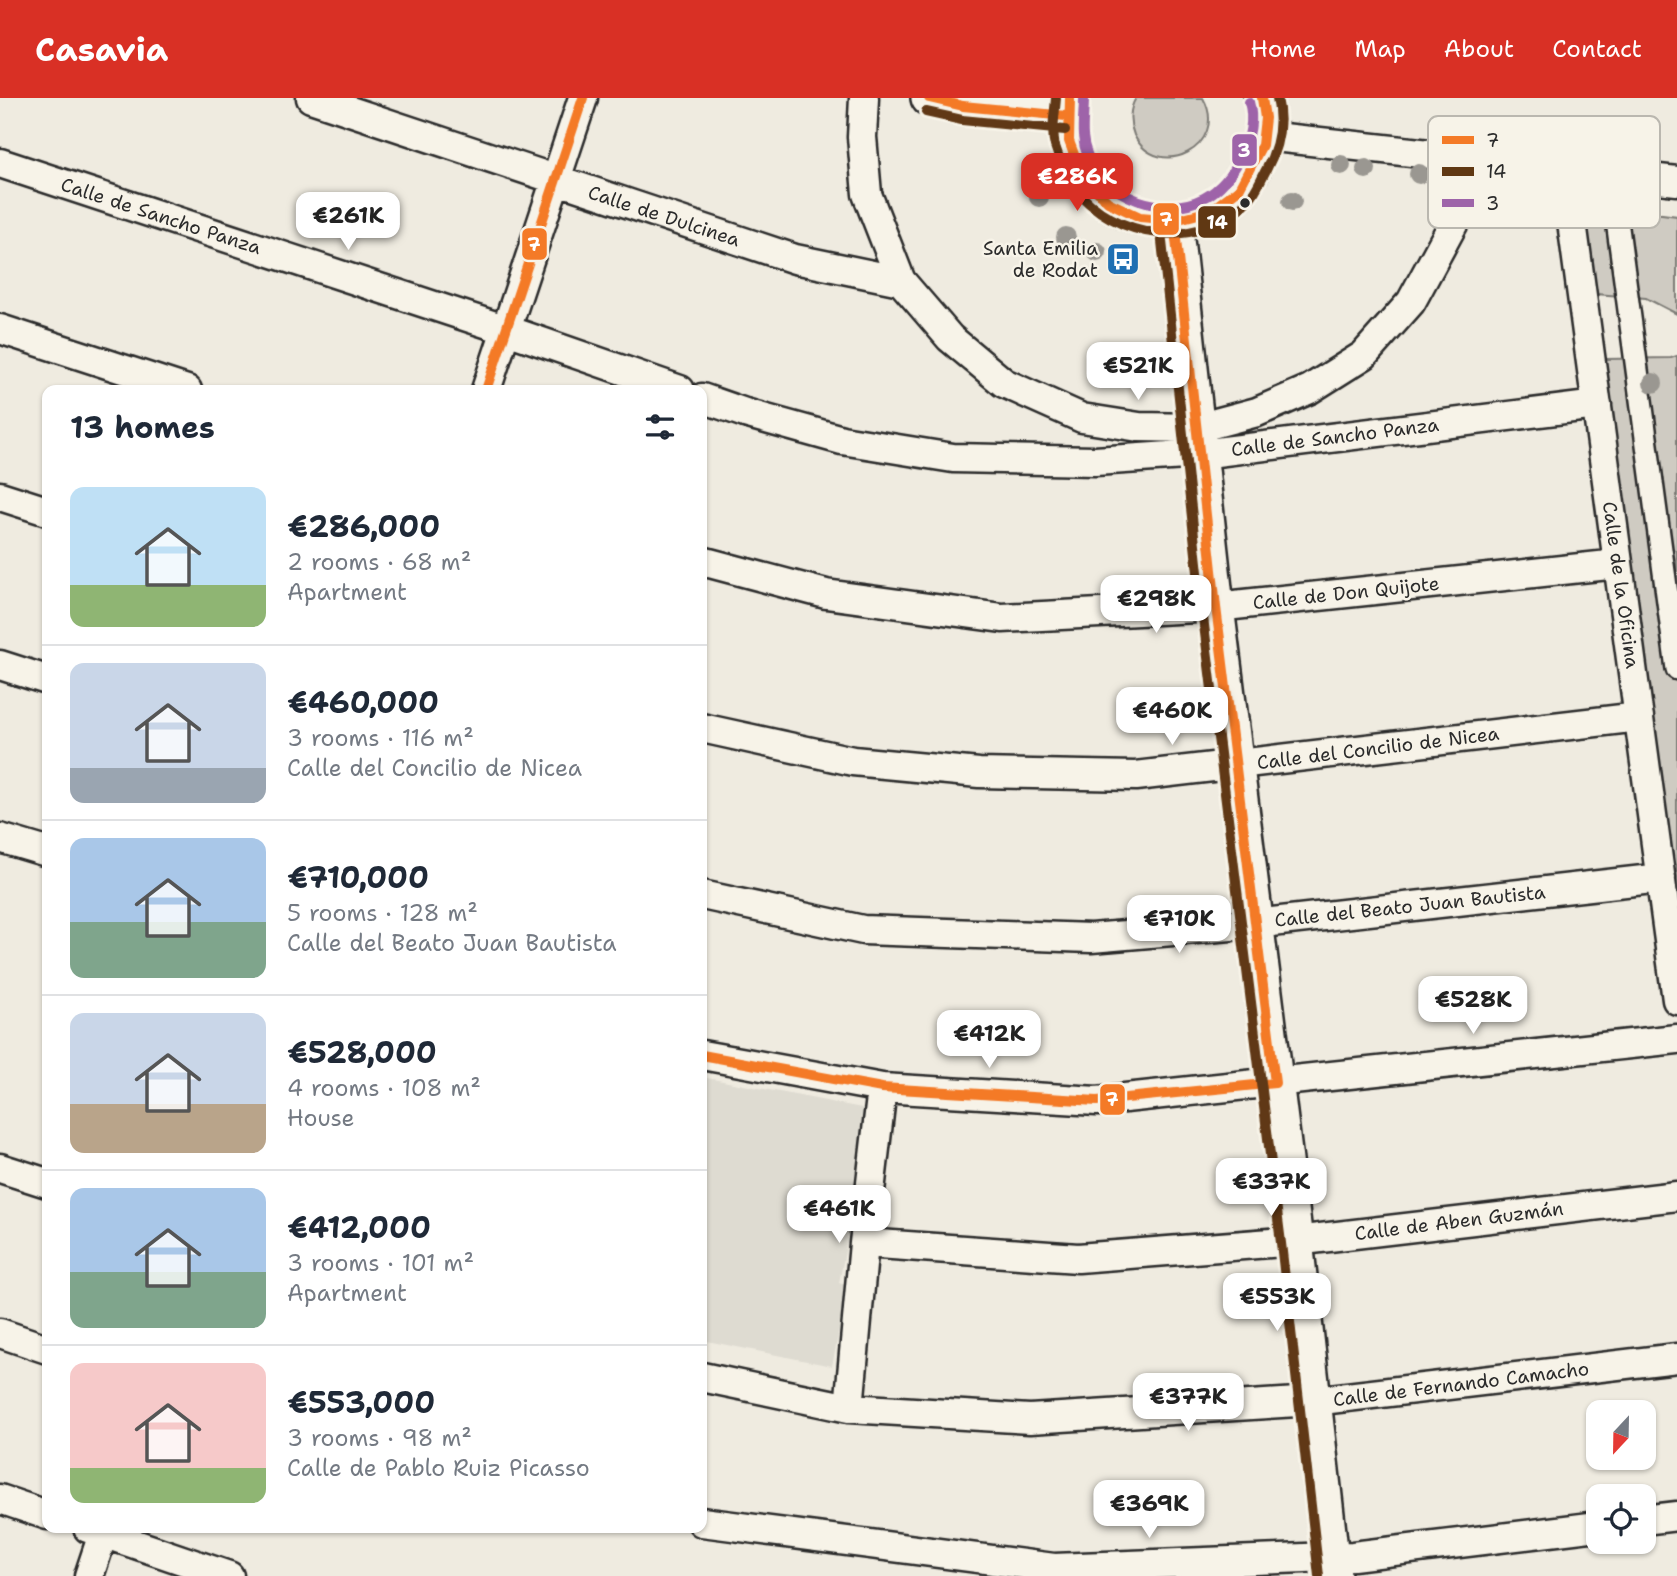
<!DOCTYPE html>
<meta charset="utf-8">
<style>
body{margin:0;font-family:"Shantell Sans",sans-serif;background:#f6f6f7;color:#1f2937;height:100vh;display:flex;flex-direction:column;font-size:26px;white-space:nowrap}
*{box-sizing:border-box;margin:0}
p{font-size:23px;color:#747a83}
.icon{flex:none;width:38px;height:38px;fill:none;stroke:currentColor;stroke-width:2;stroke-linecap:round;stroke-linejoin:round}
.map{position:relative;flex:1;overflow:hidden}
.panel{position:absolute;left:42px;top:287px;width:665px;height:1148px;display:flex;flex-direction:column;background:#fff;border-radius:14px;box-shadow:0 2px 5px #0004}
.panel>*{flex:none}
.needle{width:46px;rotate:202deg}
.fabs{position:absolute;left:1586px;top:1302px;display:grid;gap:14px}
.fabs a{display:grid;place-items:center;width:70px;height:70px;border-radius:14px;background:#fff;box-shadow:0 2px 5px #0004;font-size:35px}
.price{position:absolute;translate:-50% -60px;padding:0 16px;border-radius:14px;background:#fff;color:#222;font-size:23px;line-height:46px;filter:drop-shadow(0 2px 4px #0008)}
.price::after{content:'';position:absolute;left:50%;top:42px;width:21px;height:16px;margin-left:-10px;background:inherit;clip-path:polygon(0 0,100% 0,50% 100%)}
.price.active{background:#d93025;color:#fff}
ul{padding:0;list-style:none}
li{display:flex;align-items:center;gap:21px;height:175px;padding:0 28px}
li+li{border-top:2px solid #e0e1e3}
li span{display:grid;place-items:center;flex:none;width:196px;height:140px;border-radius:14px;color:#555}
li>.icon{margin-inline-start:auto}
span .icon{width:84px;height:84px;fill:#fffc;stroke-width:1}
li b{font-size:30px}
h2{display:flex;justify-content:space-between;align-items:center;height:84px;padding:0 28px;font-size:30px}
header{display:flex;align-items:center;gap:42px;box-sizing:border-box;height:98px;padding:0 35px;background:#d93025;color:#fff}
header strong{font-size:33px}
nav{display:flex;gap:38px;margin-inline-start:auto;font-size:24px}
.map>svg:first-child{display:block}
</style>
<header>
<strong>Casavia</strong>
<nav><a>Home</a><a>Map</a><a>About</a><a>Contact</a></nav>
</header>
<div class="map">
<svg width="1677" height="1478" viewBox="0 0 1677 1478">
<rect width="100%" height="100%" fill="#efebe0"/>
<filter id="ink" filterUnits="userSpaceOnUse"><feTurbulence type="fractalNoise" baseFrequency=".0143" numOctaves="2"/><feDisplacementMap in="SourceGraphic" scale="14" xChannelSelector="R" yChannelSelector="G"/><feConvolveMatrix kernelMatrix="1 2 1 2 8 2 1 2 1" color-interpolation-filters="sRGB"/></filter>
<g filter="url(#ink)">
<path fill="#dedbd1" d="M 702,979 L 872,1012 L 839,1185 L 848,1188 L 832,1268 L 702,1242 Z"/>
<path fill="#cfcbc2" stroke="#7d7b76" stroke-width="2" d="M 1136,0 L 1203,0 C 1230,48 1158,85 1134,37 C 1129,25 1129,11 1136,0 Z
M 1584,106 L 1677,118 L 1677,216 L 1646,200 L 1596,196 Z
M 1677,258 L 1677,822 L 1605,261 L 1671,260 Z"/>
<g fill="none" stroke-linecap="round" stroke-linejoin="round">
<g stroke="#2b2b2b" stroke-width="26">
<path id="pedestrian" d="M 1614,100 L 1677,571"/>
</g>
<g stroke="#2b2b2b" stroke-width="33">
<path id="minor" d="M 311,0 L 795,161 L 901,183
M 864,0 L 862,39 L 867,96 L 901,183 L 950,240 L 1004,285 L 1082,320 L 1139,329 L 1197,330 L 1257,314 L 1310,291 L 1364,257 L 1411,204 L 1457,119 L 1473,62
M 1265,38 L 1677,83
M 0,65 L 507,232 L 680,292
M 1565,72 L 1677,902
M 0,231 L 187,292
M 486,292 L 583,0
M 702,300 L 745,315 L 842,342 L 953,360 L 1095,363 L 1200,356 L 1597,307
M 0,398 L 47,413
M 702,463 L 826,496 L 1002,520 L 1216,509 L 1618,466
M 0,567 L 47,582
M 702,630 L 853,663 L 979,675 L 1136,678 L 1639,619
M 0,740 L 47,754
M 702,797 L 863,832 L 1091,840 L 1254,826 L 1661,780
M 702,957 L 882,990 L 1097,1003 L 1677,941
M 0,1070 L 47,1085
M 864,1145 L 1078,1160 L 1295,1143 L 1677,1098
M 0,1235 L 47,1251
M 702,1279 L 849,1310 L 1030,1321 L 1313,1303 L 1677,1260
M 849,1310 L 864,1145 L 882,990
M 0,1401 L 47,1417
M 1643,1422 L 1677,1418
M 702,1424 L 1054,1470 L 1353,1458 L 1598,1428
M 88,1430 L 229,1478
M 89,1478 L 105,1430"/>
</g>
<g stroke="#2b2b2b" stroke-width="40">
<path id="tertiary" d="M 929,0 L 963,8 L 1066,18
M 1070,0 C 1042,125 1221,174 1260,53 C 1265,37 1268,16 1262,0
M 1174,123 L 1216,509 L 1295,1143 L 1333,1478"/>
</g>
<use href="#pedestrian" stroke="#f7f3e8" stroke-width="21"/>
<use href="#minor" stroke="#f7f3e8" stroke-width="28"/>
<use href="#tertiary" stroke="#f7f3e8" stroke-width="35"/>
<g stroke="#f7f3e8" stroke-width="16">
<path id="bus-1" d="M 929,0 L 963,8 L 1066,18
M 1070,0 L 1069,43 L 1082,78 L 1108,104 L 1140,119 L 1175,122 L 1210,113 L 1239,91 L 1262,47 L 1265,20 L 1262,0
M 486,292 L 583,0
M 702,957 L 882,990 L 1097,1003 L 1275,985 L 1216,509 L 1174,123"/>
</g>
<g stroke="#f7f3e8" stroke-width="16">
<path id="bus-2" d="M 1056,0 C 1055,15 1051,34 1055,48 C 1059,60 1065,78 1072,87 C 1115,143 1201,155 1250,100 C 1256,93 1261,81 1266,72 C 1278,50 1283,25 1277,0
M 926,14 L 962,22 L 1065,32
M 1160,125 L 1202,511 L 1281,1145 L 1319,1478"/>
</g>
<g stroke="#f7f3e8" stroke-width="16">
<path id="bus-3" d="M 1084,0 C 1084,13 1082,26 1083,38 C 1087,92 1159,124 1204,100 C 1221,91 1231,77 1240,61 C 1249,43 1255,24 1249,4"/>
</g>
<use href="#bus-1" stroke="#f47a27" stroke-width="10"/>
<use href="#bus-2" stroke="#603813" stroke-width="10"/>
<use href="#bus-3" stroke="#9e64a9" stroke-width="10"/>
</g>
<g fill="#9a9791">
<circle cx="1341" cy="67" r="10"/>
<circle cx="1366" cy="71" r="10"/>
<circle cx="1419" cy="76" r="10"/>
<circle cx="1039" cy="99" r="10"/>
<circle cx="1292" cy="103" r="10"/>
<circle cx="1066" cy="139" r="10"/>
<circle cx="1097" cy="154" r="10"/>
<circle cx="1653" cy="285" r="10"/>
</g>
</g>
<defs>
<g id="bus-square" transform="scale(1.75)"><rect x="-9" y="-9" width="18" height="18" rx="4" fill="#1f6fb2" stroke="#f7f3e8"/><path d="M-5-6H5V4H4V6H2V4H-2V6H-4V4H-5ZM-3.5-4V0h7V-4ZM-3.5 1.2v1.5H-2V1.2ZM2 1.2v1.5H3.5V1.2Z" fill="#fff"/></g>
</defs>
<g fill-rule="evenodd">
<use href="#bus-square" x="1123" y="161"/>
</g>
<circle fill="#2b2b2b" stroke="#f7f3e8" stroke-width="2.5" cx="1245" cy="105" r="6"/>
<g text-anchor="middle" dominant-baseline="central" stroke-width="5" stroke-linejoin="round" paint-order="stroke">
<g font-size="19" fill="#2b2b2b" stroke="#f7f3e8">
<text transform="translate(161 118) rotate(18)">Calle de Sancho Panza</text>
<text transform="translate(664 118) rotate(18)">Calle de Dulcinea</text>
<text transform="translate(1335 339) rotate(-7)">Calle de Sancho Panza</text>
<text transform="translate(1621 487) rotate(82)">Calle de la Oficina</text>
<text transform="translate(1346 495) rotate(-6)">Calle de Don Quijote</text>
<text transform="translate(1378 650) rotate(-7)">Calle del Concilio de Nicea</text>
<text transform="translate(1410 808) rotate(-6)">Calle del Beato Juan Bautista</text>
<text transform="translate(1459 1123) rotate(-7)">Calle de Aben Guzmán</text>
<text transform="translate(1461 1286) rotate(-7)">Calle de Fernando Camacho</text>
</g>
<g font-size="19" fill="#2b2b2b" stroke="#f7f3e8" text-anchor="end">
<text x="1098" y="150">Santa Emilia<tspan x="1098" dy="22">de Rodat</tspan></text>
</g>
</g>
<rect x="1428" y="18" width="232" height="112" rx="10" fill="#f7f3e8" stroke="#bab7af" stroke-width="2"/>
<rect x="1442" y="38" width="32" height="8" fill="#f47a27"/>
<rect x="1442" y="69" width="32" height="9" fill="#603813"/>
<rect x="1442" y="101" width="32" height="8" fill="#9e64a9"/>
<g font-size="19" fill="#2b2b2b">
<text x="1486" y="49">7</text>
<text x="1486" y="80">14</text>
<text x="1486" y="112">3</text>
</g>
<g stroke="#f7f3e8" stroke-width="2.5">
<rect x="1231" y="35" width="27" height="34" rx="7" fill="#9e64a9"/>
<rect x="1152" y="104" width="28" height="34" rx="7" fill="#f47a27"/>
<rect x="1197" y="107" width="40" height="34" rx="7" fill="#603813"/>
<rect x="521" y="129" width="27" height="34" rx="7" fill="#f47a27"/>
<rect x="1099" y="985" width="27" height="33" rx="7" fill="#f47a27"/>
</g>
<g font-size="19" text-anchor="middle" font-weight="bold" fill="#fff">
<text x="1244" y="59">3</text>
<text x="1166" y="128">7</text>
<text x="1217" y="131">14</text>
<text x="534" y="153">7</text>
<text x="1112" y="1008">7</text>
</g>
</svg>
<div class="fabs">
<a><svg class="needle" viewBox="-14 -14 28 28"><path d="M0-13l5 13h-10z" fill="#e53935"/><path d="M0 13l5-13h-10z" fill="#747a83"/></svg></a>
<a><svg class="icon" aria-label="locate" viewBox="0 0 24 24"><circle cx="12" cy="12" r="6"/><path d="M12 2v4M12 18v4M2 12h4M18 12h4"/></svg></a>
</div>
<b class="price active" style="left:1077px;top:115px">€286K</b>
<b class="price" style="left:348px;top:154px">€261K</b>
<b class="price" style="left:1138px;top:304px">€521K</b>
<b class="price" style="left:1156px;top:537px">€298K</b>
<b class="price" style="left:1172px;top:649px">€460K</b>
<b class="price" style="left:1179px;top:857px">€710K</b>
<b class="price" style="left:1473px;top:938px">€528K</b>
<b class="price" style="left:989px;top:972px">€412K</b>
<b class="price" style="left:1271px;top:1120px">€337K</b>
<b class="price" style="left:839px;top:1147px">€461K</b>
<b class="price" style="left:1277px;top:1235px">€553K</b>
<b class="price" style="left:1188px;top:1335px">€377K</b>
<b class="price" style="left:1149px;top:1442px">€369K</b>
<section class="panel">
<h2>13 homes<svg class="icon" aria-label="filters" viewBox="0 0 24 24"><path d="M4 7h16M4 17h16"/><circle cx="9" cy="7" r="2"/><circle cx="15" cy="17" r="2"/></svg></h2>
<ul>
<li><span style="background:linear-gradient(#bfe0f5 70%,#8fb573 0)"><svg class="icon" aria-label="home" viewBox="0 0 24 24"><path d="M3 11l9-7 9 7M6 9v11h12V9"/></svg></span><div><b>€286,000</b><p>2 rooms · 68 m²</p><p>Apartment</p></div></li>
<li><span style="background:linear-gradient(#c9d6e8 75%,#9aa5b1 0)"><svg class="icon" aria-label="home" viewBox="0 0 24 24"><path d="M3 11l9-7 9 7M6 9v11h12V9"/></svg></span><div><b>€460,000</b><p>3 rooms · 116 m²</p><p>Calle del Concilio de Nicea</p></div></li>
<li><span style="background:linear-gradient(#a9c7e8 60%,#7fa58c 0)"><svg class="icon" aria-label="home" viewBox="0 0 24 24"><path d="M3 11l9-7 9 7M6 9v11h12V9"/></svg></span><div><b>€710,000</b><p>5 rooms · 128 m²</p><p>Calle del Beato Juan Bautista</p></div></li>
<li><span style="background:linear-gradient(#c9d6e8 65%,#b9a48a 0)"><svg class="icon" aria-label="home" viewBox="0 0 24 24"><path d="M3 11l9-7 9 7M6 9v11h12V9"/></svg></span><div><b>€528,000</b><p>4 rooms · 108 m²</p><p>House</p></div></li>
<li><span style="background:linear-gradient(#a9c7e8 60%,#7fa58c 0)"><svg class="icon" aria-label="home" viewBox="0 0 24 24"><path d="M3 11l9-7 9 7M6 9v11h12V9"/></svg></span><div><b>€412,000</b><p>3 rooms · 101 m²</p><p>Apartment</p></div></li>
<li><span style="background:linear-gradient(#f6c9c9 75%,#8fb573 0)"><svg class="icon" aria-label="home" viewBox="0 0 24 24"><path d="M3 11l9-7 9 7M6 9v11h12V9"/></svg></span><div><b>€553,000</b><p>3 rooms · 98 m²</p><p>Calle de Pablo Ruiz Picasso</p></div></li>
</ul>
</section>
</div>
